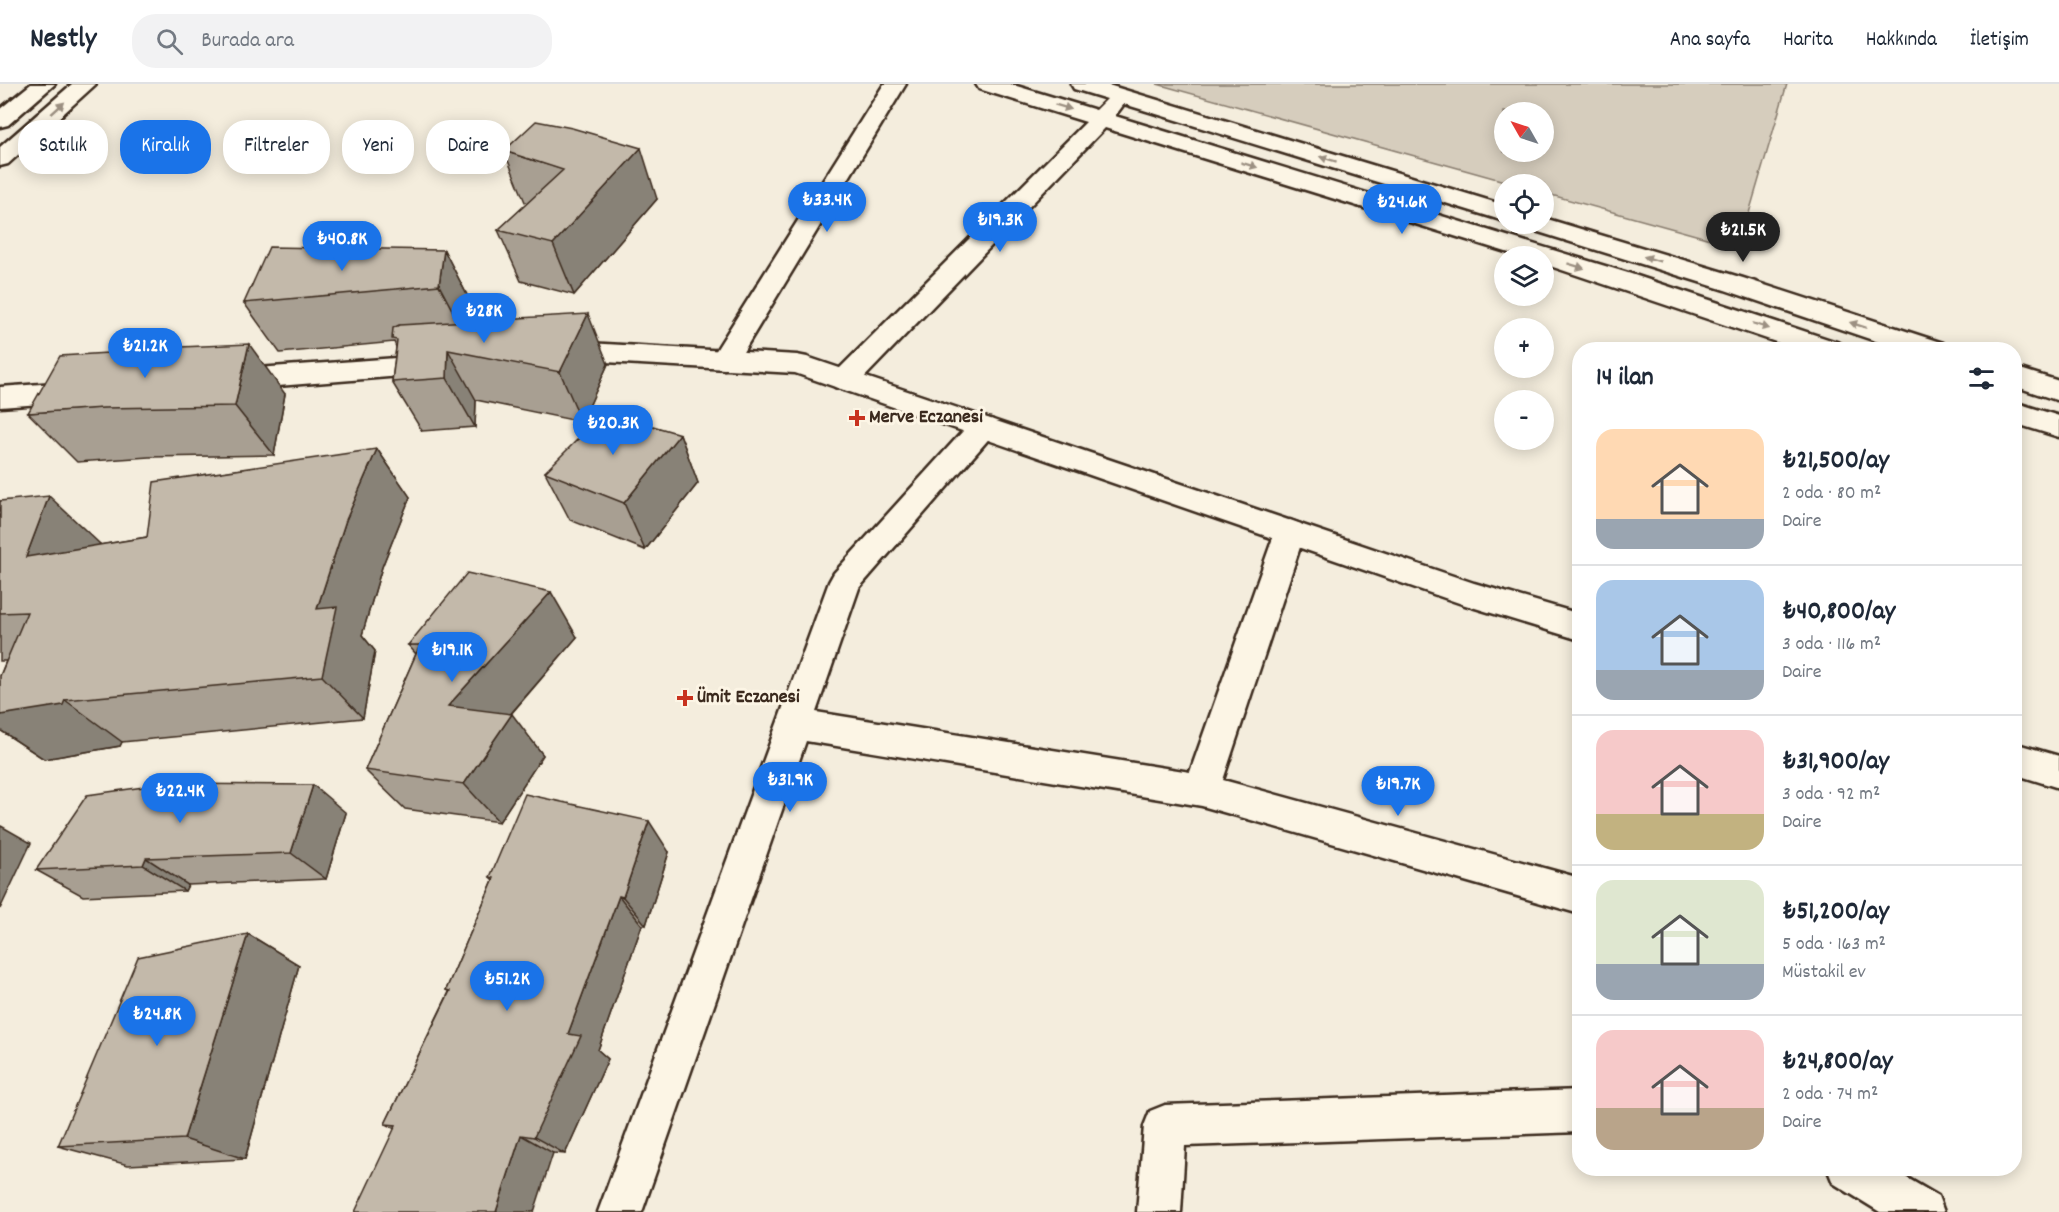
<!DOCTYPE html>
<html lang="tr">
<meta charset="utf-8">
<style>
body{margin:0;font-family:Dekko,sans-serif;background:#f2f2f3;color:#1f2937;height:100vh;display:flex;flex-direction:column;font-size:22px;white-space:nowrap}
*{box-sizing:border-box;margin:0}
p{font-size:20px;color:#747a83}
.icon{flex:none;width:33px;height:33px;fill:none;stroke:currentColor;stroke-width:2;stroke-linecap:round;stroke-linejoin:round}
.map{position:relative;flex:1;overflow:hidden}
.panel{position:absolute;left:1572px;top:258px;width:450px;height:834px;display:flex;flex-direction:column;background:#fff;border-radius:24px;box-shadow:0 3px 15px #0003}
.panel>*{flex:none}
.banner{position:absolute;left:18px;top:36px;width:570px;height:54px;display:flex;gap:12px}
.needle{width:39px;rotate:309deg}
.controls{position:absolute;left:1494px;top:18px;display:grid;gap:12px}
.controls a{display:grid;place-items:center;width:60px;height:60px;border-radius:50%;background:#fff;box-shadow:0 3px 15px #0003;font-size:30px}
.price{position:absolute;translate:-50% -51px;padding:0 14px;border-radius:21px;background:#1a73e8;color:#fff;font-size:20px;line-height:39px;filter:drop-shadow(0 2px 3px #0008)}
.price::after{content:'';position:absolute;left:50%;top:36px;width:18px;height:14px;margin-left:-9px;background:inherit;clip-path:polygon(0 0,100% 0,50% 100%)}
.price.selected{background:#222;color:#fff}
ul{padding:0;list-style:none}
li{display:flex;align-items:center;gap:18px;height:150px;padding:0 24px}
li+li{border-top:2px solid #e0e1e3}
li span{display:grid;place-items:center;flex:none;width:168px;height:120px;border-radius:18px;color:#555}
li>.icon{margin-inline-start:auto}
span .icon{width:72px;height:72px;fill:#fffc;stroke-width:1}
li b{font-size:26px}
h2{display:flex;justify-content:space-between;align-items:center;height:72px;padding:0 24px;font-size:26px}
.chip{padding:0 21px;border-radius:24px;background:#fff;box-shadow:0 3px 15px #0003;font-size:21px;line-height:54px}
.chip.selected{background:#1a73e8;color:#fff}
header{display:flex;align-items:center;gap:36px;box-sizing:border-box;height:84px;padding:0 30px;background:#fff;border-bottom:2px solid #e0e1e3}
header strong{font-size:28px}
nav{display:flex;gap:33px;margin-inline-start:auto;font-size:21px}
.search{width:420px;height:54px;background:#f2f2f3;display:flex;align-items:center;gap:15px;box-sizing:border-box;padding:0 21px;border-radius:24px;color:#747a83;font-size:22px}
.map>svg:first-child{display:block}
</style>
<header>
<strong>Nestly</strong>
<div class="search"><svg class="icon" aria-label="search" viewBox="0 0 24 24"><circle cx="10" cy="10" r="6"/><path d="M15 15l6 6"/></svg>Burada ara</div>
<nav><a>Ana sayfa</a><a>Harita</a><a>Hakkında</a><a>İletişim</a></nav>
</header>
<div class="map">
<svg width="2059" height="1128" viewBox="0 0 2059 1128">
<rect width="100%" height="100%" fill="#f4eddd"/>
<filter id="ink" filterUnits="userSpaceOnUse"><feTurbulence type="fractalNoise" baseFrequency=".0167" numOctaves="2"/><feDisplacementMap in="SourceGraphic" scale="12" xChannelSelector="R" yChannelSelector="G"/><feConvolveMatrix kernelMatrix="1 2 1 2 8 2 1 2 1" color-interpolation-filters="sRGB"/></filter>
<g filter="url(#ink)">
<path fill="#d6cdbd" stroke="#887c6e" stroke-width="1.5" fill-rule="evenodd" d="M 1157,0 L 1787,0 L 1739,163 L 1544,109 L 1544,100 L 1515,100 ZM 1504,28 L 1544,28 L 1544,68 L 1504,68 Z"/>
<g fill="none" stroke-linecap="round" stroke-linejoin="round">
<g stroke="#3b2a1e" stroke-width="5">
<path id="minor" d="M 884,0 L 906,0 L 734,283 L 724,285 L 714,283 L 710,276 Z
M 976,0 L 1010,0 L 1096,26 L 1107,15 L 1074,5 L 1071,0 L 1105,0 L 1504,121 L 1504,137 L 1124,20 L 1115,32 L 1628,189 L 1840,259 L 1843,266 L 1800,266 L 1544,180 L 1544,172 L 1519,172 L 1105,44 L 855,303 L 845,306 L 835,303 L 831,296 L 835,289 L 1086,38 L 979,5 Z
M 1544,134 L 1743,194 L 1943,259 L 1946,266 L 1902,266 L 1725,206 L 1529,145 L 1526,140 L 1544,140 Z
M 2014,283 L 2059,297 L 2059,317 L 2014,302 Z
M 2014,318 L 2059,332 L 2059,353 L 2014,339 Z
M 983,333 L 993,336 L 997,343 L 993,350 L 859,504 L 816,628 L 1190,688 L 1275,448 L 1279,440 L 1290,436 L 1301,440 L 1305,448 L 1223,696 L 1580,794 L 1580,830 L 1202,722 L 806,657 L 642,1128 L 598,1128 L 829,498 L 834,489 L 973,336 Z
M 1580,1006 L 1580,1048 L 1185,1062 L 1181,1128 L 1137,1128 L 1144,1042 L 1150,1027 L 1165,1021 Z
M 1827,1084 L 1890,1084 L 1938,1112 L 1944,1128 L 1880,1128 L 1833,1099 Z"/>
</g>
<g stroke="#3b2a1e" stroke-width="5">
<path id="tertiary" d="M 31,0 L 55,0 L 8,41 L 0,43 L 0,25 Z
M 72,0 L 96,0 L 8,80 L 0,82 L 0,63 Z"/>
</g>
<g stroke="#3b2a1e" stroke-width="5">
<path id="secondary" d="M 588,259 L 797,271 L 807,273 L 1474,499 L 1580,530 L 1580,556 L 1462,520 L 795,289 L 588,277 L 558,279 L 548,277 L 544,270 L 548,263 Z
M 438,271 L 448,273 L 452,280 L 448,287 L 438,289 L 229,306 L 219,303 L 215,296 L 219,289 L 229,286 Z
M 82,297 L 92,300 L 96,307 L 92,314 L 82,317 L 0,323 L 0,303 Z
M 2014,659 L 2059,672 L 2059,704 L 2014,690 Z"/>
</g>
<use href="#minor" fill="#fcf5e5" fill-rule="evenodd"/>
<use href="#tertiary" fill="#fcf5e5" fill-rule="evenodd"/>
<use href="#secondary" fill="#fcf5e5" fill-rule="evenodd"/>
</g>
<path fill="#a89f92" stroke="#3b2a1e" stroke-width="1.5" d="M 504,67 L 657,115 L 574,211 L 521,197 L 498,146 L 528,119 L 525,118 Z
M 444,166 L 470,217 L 467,237 L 608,280 L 582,338 L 476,316 L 475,343 L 422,347 L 392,298 L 396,263 L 394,258 L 280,269 L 244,219 Z
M 285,310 L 274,371 L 149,373 L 77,378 L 28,329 Z
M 680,350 L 698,399 L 645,466 L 570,436 L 545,388 Z
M 377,365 L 410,413 L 382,483 L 362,551 L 375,567 L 363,634 L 122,658 L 120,662 L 44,675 L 0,646 L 0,592 L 6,577 L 0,577 L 0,417 L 100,460 L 100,461 L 147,453 Z
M 577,553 L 511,630 L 543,671 L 499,738 L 405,725 L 365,686 L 416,570 L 408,561 Z
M 346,729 L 326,795 L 188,801 L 185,807 L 83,812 L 36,786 Z
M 669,768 L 646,841 L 642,841 L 598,966 L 608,975 L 565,1070 L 553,1069 L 395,1045 L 385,1040 L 449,908 L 446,906 L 493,796 L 490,793 Z
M 248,850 L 299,881 L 245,1075 L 128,1081 L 58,1062 Z"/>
<path fill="#888277" stroke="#3b2a1e" stroke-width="1.5" d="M 641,64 L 657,115 L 574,211 L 553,160 Z
M 444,166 L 470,217 L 466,252 L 439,201 Z
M 588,230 L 608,280 L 582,338 L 560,288 Z
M 249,260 L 285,310 L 274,371 L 235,322 Z
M 448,266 L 476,316 L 475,343 L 447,294 Z
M 680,350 L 698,399 L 645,466 L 624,419 Z
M 377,365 L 410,413 L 382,483 L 362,551 L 375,567 L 363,634 L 322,592 L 317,525 L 346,436 Z
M 49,412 L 100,460 L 80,519 L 26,473 Z
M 551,508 L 577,553 L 482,663 L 448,622 Z
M 65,616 L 122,658 L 120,662 L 44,675 L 0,646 L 0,631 Z
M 512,630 L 543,671 L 499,738 L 464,700 Z
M 313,701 L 346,729 L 326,795 L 291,769 Z
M 649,737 L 669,768 L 646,841 L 623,813 Z
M 1,742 L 31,759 L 0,825 L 0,745 Z
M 146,774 L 188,801 L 185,807 L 143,781 Z
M 619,812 L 642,841 L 598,966 L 608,975 L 565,1070 L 534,1053 L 568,950 Z
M 248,850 L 299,881 L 245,1075 L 184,1055 Z
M 521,1051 L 553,1069 L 534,1128 L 496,1128 Z"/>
<path fill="#c3b9aa" stroke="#3b2a1e" stroke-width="1.5" d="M 536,37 L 572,44 L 641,64 L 553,160 L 498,146 L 563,86 L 504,67 Z
M 269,163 L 444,166 L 439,201 L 244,219 Z
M 588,230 L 560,288 L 448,266 L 447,294 L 392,298 L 397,256 L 392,255 L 393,244 L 399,241 Z
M 249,260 L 235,322 L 103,324 L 28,329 L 60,272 L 156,266 L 157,264 Z
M 605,328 L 680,350 L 624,419 L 545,388 Z
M 377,365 L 346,436 L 317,525 L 337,523 L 322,592 L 65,616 L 63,621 L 0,631 L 0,592 L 27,528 L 0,529 L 0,417 L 49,412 L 26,473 L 147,453 L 154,398 Z
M 467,489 L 551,508 L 448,622 L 512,630 L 464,700 L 365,686 L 420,561 L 408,561 Z
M 165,700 L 313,701 L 291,769 L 146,774 L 143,781 L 36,786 L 87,711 Z
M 525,710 L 649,737 L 623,813 L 619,812 L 568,950 L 581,952 L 534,1053 L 521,1051 L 496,1128 L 355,1128 L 396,1041 L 385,1040 L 450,907 L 446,906 L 494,794 L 490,793 Z
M 248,850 L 184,1055 L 58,1062 L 138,873 Z"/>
<defs><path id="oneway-solid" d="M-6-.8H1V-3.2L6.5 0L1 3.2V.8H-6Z" transform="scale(1.5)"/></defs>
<g fill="#9c9082">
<use href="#oneway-solid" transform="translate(1063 23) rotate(17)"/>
<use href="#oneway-solid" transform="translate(58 24) rotate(-42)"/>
<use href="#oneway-solid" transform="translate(1328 75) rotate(-163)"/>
<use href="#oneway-solid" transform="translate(1249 81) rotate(17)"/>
<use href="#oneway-solid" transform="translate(1652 175) rotate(-163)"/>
<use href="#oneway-solid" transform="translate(1576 182) rotate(17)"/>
<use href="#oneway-solid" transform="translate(1858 241) rotate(-162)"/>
<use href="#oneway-solid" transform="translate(1761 242) rotate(18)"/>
</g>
</g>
<g fill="#c8321e" stroke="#fcf5e5" stroke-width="2">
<path d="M854 325h6v6h6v6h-6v6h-6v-6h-6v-6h6z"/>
<path d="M682 605h6v6h6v6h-6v6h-6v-6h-6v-6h6z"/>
</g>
<g text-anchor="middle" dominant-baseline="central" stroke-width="6" stroke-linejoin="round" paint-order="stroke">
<g font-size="20" font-weight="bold" fill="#3b2a1e" stroke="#fcf5e5" text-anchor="start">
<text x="869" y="334">Merve Eczanesi</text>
<text x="697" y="614">Ümit Eczanesi</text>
</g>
</g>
</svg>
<div class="controls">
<a><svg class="needle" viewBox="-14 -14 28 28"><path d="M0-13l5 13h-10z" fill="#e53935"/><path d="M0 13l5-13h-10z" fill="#747a83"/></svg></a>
<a><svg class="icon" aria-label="locate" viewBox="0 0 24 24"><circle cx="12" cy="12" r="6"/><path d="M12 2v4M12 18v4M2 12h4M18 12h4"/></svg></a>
<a><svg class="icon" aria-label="layers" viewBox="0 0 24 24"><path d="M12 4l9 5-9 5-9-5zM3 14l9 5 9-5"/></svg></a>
<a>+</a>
<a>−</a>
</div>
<b class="price" style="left:827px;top:149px">₺33.4K</b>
<b class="price" style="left:1402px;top:151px">₺24.6K</b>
<b class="price" style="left:1000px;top:169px">₺19.3K</b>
<b class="price selected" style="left:1743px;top:179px">₺21.5K</b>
<b class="price" style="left:342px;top:188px">₺40.8K</b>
<b class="price" style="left:484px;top:260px">₺28K</b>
<b class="price" style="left:145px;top:295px">₺21.2K</b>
<b class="price" style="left:613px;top:372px">₺20.3K</b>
<b class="price" style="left:452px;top:599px">₺19.1K</b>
<b class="price" style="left:790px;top:729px">₺31.9K</b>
<b class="price" style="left:1398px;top:733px">₺19.7K</b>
<b class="price" style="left:180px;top:740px">₺22.4K</b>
<b class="price" style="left:507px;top:928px">₺51.2K</b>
<b class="price" style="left:157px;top:963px">₺24.8K</b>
<div class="banner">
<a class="chip">Satılık</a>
<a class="chip selected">Kiralık</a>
<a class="chip">Filtreler</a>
<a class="chip">Yeni</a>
<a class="chip">Daire</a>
</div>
<section class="panel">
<h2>14 ilan<svg class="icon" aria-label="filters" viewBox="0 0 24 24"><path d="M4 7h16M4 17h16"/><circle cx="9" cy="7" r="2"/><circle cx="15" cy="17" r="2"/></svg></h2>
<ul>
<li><span style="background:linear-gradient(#ffd9b3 75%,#9aa5b1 0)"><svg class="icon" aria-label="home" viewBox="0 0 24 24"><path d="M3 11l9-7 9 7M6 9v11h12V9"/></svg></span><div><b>₺21,500/ay</b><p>2 oda · 80 m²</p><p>Daire</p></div></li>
<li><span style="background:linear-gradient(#a9c7e8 75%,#9aa5b1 0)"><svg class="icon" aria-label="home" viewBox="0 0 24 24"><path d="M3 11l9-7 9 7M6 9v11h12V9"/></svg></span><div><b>₺40,800/ay</b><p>3 oda · 116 m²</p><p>Daire</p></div></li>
<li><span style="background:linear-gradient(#f6c9c9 70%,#c2b280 0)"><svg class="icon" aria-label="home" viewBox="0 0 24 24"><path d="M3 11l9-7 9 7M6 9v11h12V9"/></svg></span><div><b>₺31,900/ay</b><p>3 oda · 92 m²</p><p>Daire</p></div></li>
<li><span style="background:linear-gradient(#dfe7d0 70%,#9aa5b1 0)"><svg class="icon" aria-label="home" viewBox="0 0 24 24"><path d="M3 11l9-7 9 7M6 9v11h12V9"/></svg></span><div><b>₺51,200/ay</b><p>5 oda · 163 m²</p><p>Müstakil ev</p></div></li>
<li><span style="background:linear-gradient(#f6c9c9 65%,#b9a48a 0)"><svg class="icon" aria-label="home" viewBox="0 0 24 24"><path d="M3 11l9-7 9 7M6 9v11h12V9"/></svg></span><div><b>₺24,800/ay</b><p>2 oda · 74 m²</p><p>Daire</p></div></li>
</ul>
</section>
</div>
